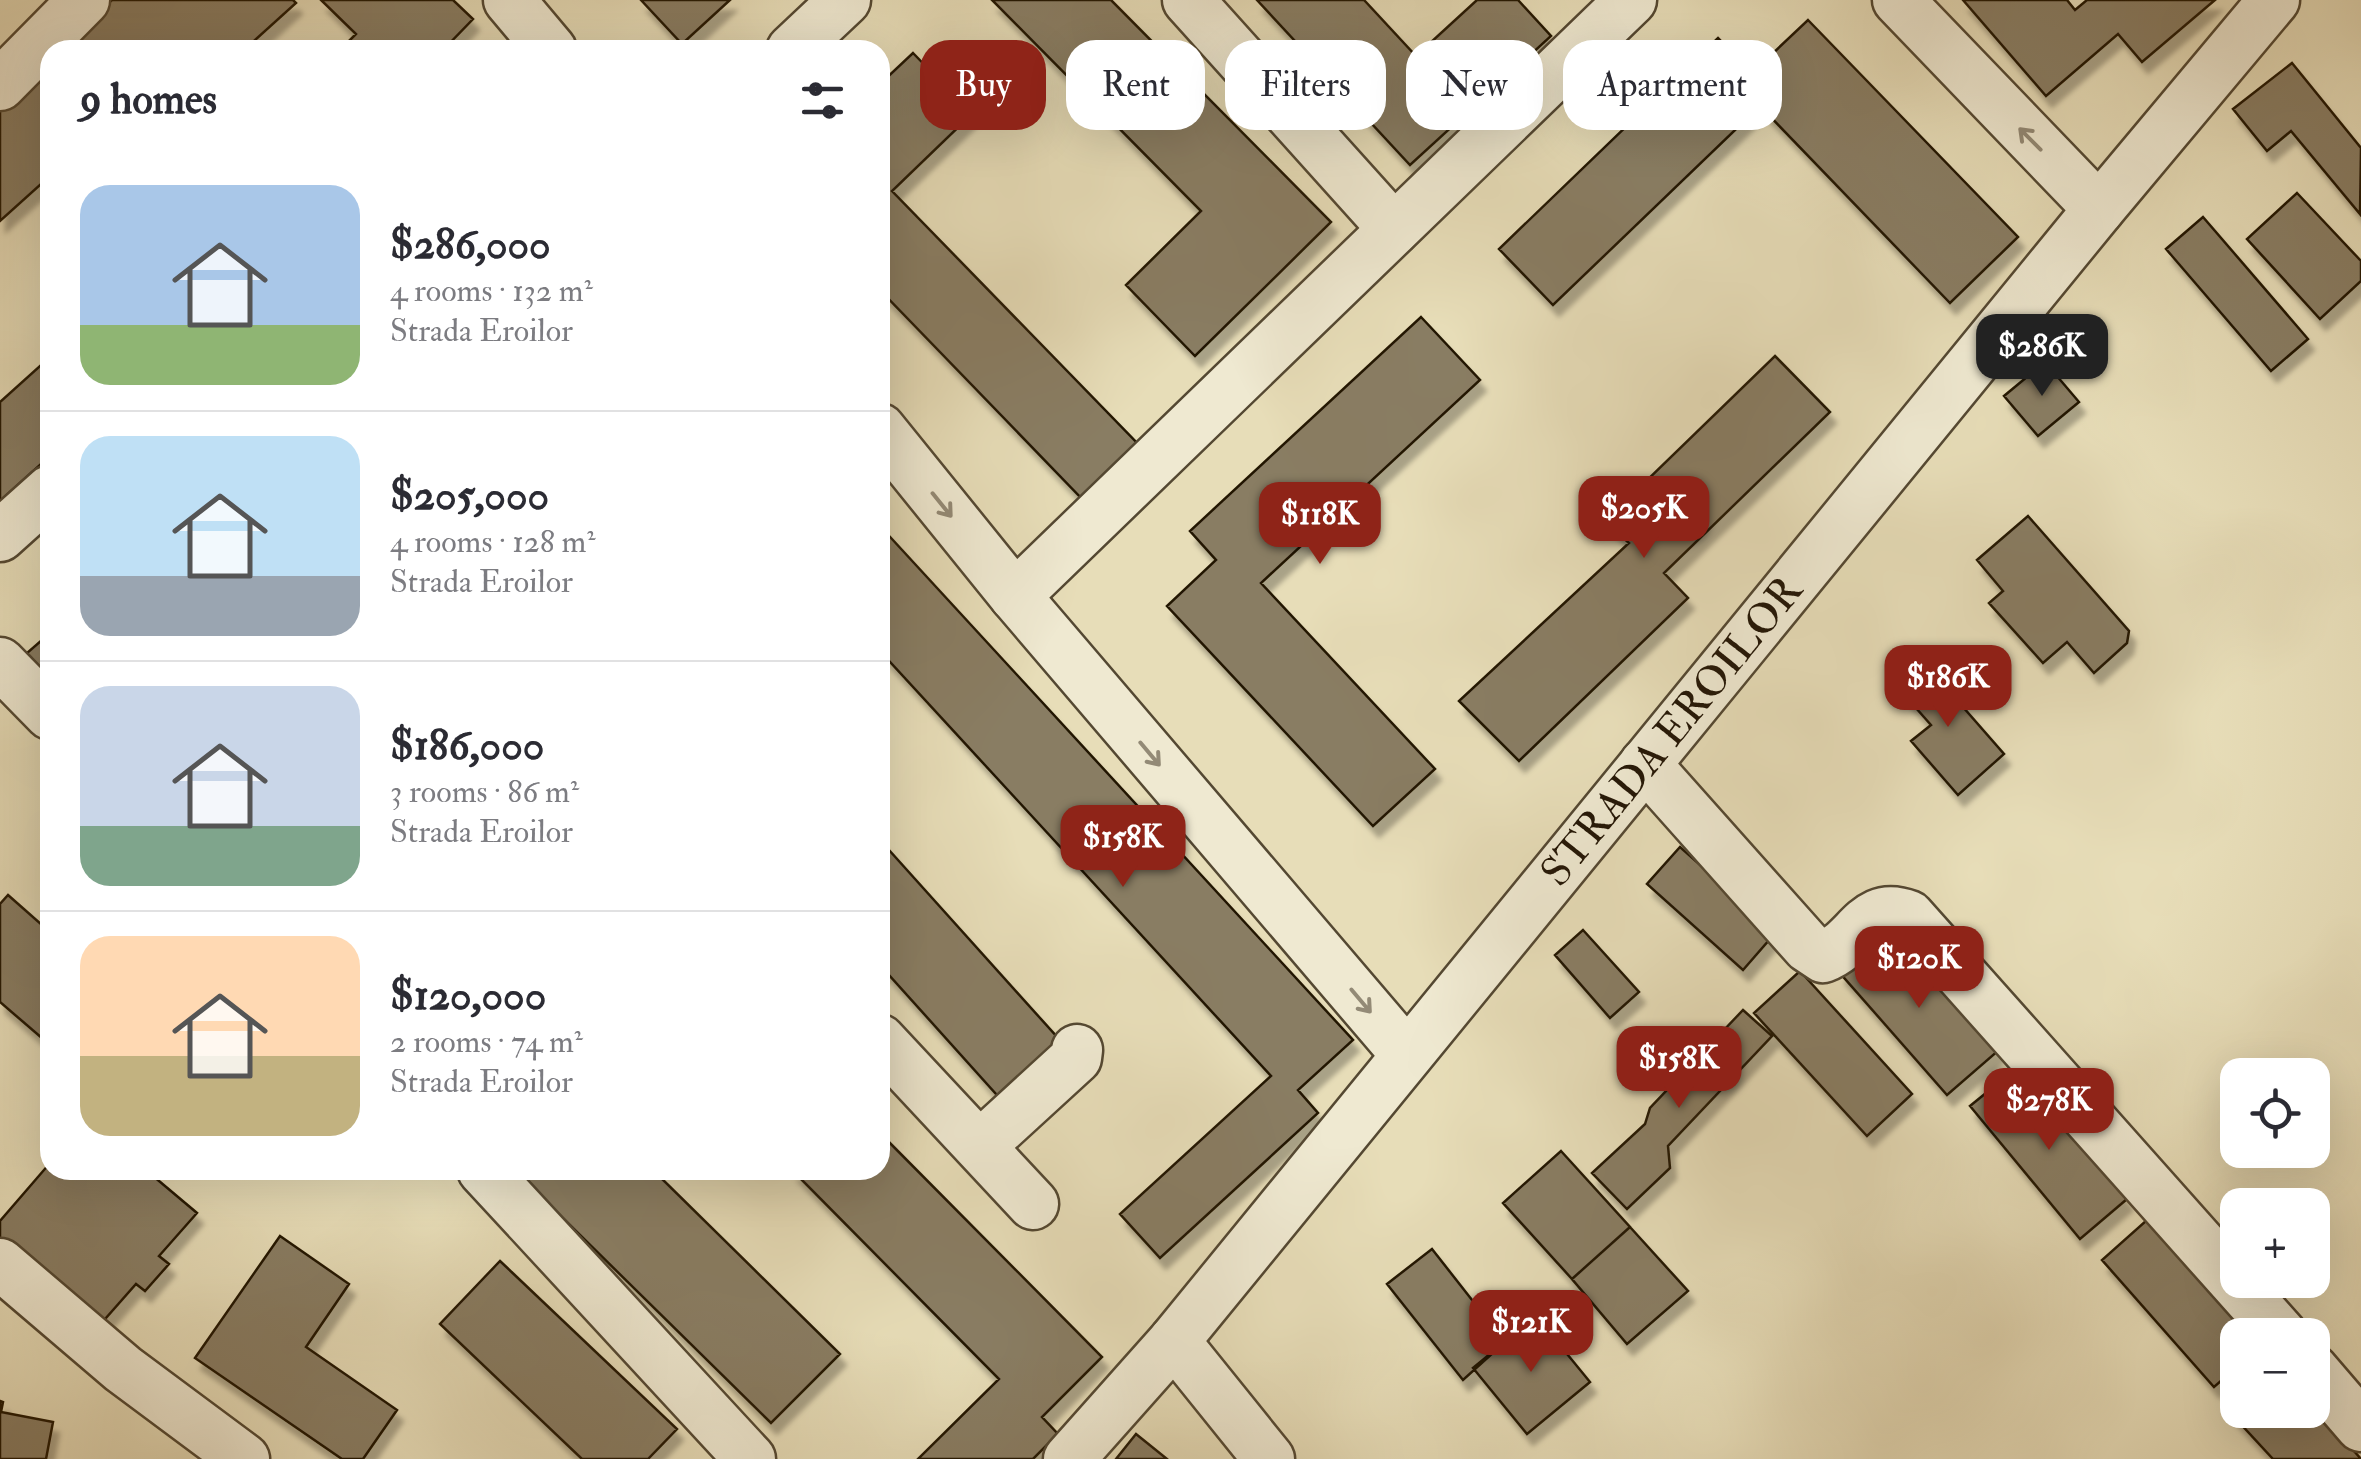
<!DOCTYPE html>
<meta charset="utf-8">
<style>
body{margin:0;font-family:"IM FELL Double Pica",serif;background:#f7f7f7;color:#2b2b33;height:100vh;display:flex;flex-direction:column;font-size:38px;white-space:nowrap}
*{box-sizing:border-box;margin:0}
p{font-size:32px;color:#7c7c81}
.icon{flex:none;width:55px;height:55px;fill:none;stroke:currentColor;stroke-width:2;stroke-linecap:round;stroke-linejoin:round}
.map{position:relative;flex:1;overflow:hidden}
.drawer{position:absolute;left:40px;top:40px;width:850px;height:1140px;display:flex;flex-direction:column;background:#fff;border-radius:30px;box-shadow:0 10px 40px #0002}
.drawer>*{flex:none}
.top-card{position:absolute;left:920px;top:40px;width:950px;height:90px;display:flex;gap:20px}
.fabs{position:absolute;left:2220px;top:1058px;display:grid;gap:20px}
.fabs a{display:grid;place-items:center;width:110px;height:110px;border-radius:20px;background:#fff;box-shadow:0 10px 40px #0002;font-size:50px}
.price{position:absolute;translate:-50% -85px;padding:0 22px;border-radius:20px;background:#8f2418;color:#fff;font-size:32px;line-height:65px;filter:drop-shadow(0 2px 5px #0008)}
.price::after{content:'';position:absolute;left:50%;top:60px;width:30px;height:22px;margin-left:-15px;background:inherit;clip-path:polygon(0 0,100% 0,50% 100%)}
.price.active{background:#222;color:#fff}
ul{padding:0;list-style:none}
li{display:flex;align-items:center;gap:30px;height:250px;padding:0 40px}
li+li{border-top:2px solid #e1e1e2}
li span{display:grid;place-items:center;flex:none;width:280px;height:200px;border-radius:30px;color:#555}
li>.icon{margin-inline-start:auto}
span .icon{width:120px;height:120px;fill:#fffc;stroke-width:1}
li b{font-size:42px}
h2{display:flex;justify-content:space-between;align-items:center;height:120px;padding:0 40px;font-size:42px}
.tag{padding:0 35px;border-radius:30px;background:#fff;box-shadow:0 10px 40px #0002;font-size:35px;line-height:90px}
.tag.active{background:#8f2418;color:#fff}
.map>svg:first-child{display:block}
</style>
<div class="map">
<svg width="2361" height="1459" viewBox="0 0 2361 1459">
<defs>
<filter id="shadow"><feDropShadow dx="6" dy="11" stdDeviation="2.5" flood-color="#0004"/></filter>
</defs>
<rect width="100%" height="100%" fill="#e7ddb8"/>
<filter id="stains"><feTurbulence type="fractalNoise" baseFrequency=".002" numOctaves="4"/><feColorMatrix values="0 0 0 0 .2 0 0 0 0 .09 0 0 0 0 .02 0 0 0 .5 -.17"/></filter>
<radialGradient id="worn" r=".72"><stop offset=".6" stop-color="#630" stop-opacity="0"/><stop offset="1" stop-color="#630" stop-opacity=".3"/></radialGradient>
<path fill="#897d63" stroke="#231606" stroke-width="2.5" filter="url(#shadow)" d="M 112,0 L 293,0 L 296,3 L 244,50 L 56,50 Z
M 321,0 L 453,0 L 473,19 L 443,50 L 340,50 L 356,34 Z
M 641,0 L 730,0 L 682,44 Z
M 992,0 L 1111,0 L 1331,222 L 1195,356 L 1126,285 L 1201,211 Z
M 1257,0 L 1364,0 L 1416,56 L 1477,0 L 1518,0 L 1551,36 L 1410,165 Z
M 1963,0 L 2067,0 L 2075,10 L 2087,0 L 2215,0 L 2142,62 L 2118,34 L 2046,96 Z
M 1808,20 L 2018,237 L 1950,303 L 1760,106 L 1553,305 L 1499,249 L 1718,38 L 1752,73 Z
M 913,53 L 972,114 L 892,191 L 1141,447 L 1085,502 L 880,290 L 880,84 Z
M 50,56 L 50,176 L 0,221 L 0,101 Z
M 2292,63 L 2361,148 L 2360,214 L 2291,131 L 2267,151 L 2233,109 Z
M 2297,193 L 2361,261 L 2361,281 L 2320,319 L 2247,239 Z
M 2203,217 L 2308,339 L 2271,371 L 2166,249 Z
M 1421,317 L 1480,380 L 1261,583 L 1435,769 L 1373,826 L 1167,606 L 1216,560 L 1190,531 Z
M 1775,356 L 1830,412 L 1664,573 L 1688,598 L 1519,761 L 1459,701 L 1629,543 L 1605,521 Z
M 50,357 L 50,456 L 0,501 L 0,402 Z
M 2045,362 L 2079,402 L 2038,436 L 2004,396 Z
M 2028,516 L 2129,631 L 2127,643 L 2094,673 L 2067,642 L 2043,663 L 1989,603 L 2003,591 L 1977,560 Z
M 880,526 L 1353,1040 L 1298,1090 L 1318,1113 L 1160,1258 L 1120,1214 L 1271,1076 L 880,651 Z
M 50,633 L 50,678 L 27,653 Z
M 1921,659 L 2004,754 L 1958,795 L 1911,741 L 1931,725 L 1894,683 Z
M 880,840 L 1076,1058 L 1014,1114 L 880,965 Z
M 1680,847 L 1776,932 L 1743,970 L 1647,884 Z
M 8,895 L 50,932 L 50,1045 L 0,1002 L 0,904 Z
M 1890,927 L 1999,1050 L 1947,1095 L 1839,972 Z
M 1583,930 L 1639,992 L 1610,1018 L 1555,955 Z
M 1800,971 L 1912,1094 L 1867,1136 L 1754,1013 Z
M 1743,1010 L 1772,1036 L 1668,1146 L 1670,1168 L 1627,1209 L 1592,1173 L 1645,1124 L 1650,1108 Z
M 2018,1067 L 2127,1199 L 2080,1239 L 1970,1106 Z
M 880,1133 L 1102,1357 L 1042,1417 L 1058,1434 L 1033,1459 L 918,1459 L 999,1379 L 792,1170 L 880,1170 Z
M 1561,1151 L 1630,1227 L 1572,1279 L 1503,1203 Z
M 50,1163 L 50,1170 L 146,1170 L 197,1213 L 159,1256 L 169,1264 L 145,1291 L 136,1284 L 98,1327 L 0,1244 L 0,1221 Z
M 514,1170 L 653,1170 L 840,1354 L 771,1423 Z
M 2147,1220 L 2248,1335 L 2238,1335 L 2238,1366 L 2214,1387 L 2102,1260 Z
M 1630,1227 L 1688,1291 L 1627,1344 L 1572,1279 Z
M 280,1236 L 349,1284 L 306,1347 L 397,1410 L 363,1459 L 342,1459 L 195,1358 Z
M 1432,1249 L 1505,1342 L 1463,1380 L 1387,1284 Z
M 500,1261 L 677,1429 L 648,1459 L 582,1459 L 440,1324 Z
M 1536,1316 L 1590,1382 L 1527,1434 L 1473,1368 Z
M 2238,1398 L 2238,1410 L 2312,1410 L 2312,1403 L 2361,1459 L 2273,1459 L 2226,1408 Z
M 0,1401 L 3,1402 L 1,1412 L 53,1422 L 46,1459 L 0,1459 Z
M 1136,1434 L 1167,1459 L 1116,1459 Z"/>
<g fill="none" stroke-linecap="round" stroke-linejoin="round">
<g stroke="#544832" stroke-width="55">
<g id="minor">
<path d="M 509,0 L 551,50"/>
<path d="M 1188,0 L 1394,229"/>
<path d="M 1898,0 L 2099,209"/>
<path d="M 792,50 L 845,0"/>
<path d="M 0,85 L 84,0"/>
<path d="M 880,429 L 1015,596 L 1407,1055"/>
<path d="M 0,536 L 50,491"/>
<path d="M 1015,596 L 1631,0"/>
<path d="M 0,663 L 50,714"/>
<path d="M 1645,764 L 1808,947 L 1823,957 C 1860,943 1865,899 1909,916 L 2282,1335"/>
<path d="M 880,1040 L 1033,1204"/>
<path d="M 980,1146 L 1076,1058 L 1077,1050"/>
<path d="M 483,1170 L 750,1459"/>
<path d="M 0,1264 L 123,1369 L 244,1459"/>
<path d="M 1174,1341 L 1269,1459"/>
<path d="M 2312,1369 L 2361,1426"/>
<path id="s1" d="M 1069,1459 L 1174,1341 L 2099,209 L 2274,0"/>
</g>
</g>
<use href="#minor" stroke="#efe9d1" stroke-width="50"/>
</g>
<defs><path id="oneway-shaft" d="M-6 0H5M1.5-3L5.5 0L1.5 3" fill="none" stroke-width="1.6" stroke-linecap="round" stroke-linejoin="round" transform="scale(2.5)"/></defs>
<g stroke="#938a76">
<use href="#oneway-shaft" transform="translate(2030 139) rotate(-135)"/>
<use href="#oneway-shaft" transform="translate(942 505) rotate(51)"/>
<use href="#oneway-shaft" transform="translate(1150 754) rotate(50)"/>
<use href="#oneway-shaft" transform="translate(1361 1001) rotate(50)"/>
</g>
<g text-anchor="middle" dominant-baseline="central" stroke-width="10" stroke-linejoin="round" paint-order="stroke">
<g font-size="42" fill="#231606" stroke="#efe9d1">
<text stroke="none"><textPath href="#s1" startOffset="945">STRADA EROILOR</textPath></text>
</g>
</g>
<rect width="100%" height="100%" filter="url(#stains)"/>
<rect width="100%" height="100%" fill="url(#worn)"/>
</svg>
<div class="fabs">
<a><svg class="icon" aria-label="locate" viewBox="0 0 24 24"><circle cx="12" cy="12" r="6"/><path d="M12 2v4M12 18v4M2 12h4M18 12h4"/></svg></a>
<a>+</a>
<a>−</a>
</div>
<b class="price active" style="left:2042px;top:399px">$286K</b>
<b class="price" style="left:1644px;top:561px">$205K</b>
<b class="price" style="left:1320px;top:567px">$118K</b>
<b class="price" style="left:1948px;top:730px">$186K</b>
<b class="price" style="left:1123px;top:890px">$158K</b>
<b class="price" style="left:1919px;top:1011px">$120K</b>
<b class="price" style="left:1679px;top:1111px">$158K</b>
<b class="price" style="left:2049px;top:1153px">$278K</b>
<b class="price" style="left:1531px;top:1375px">$121K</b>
<div class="top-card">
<a class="tag active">Buy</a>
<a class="tag">Rent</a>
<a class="tag">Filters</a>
<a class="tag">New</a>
<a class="tag">Apartment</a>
</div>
<section class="drawer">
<h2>9 homes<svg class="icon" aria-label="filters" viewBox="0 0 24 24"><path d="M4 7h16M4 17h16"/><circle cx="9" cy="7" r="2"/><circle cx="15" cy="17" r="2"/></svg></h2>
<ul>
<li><span style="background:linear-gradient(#a9c7e8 70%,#8fb573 0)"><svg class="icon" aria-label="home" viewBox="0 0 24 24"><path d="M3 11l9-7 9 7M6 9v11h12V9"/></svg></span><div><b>$286,000</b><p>4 rooms · 132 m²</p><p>Strada Eroilor</p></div></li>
<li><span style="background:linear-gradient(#bfe0f5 70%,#9aa5b1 0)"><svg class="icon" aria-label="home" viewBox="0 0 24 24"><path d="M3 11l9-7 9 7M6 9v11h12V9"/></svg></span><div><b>$205,000</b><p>4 rooms · 128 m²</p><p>Strada Eroilor</p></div></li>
<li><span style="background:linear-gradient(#c9d6e8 70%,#7fa58c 0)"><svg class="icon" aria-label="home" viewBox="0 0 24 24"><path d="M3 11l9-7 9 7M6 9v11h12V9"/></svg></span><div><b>$186,000</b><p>3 rooms · 86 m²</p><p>Strada Eroilor</p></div></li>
<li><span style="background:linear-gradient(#ffd9b3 60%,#c2b280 0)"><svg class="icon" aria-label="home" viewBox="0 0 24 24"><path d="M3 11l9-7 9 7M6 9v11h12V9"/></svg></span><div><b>$120,000</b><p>2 rooms · 74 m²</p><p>Strada Eroilor</p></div></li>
</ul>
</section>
</div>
